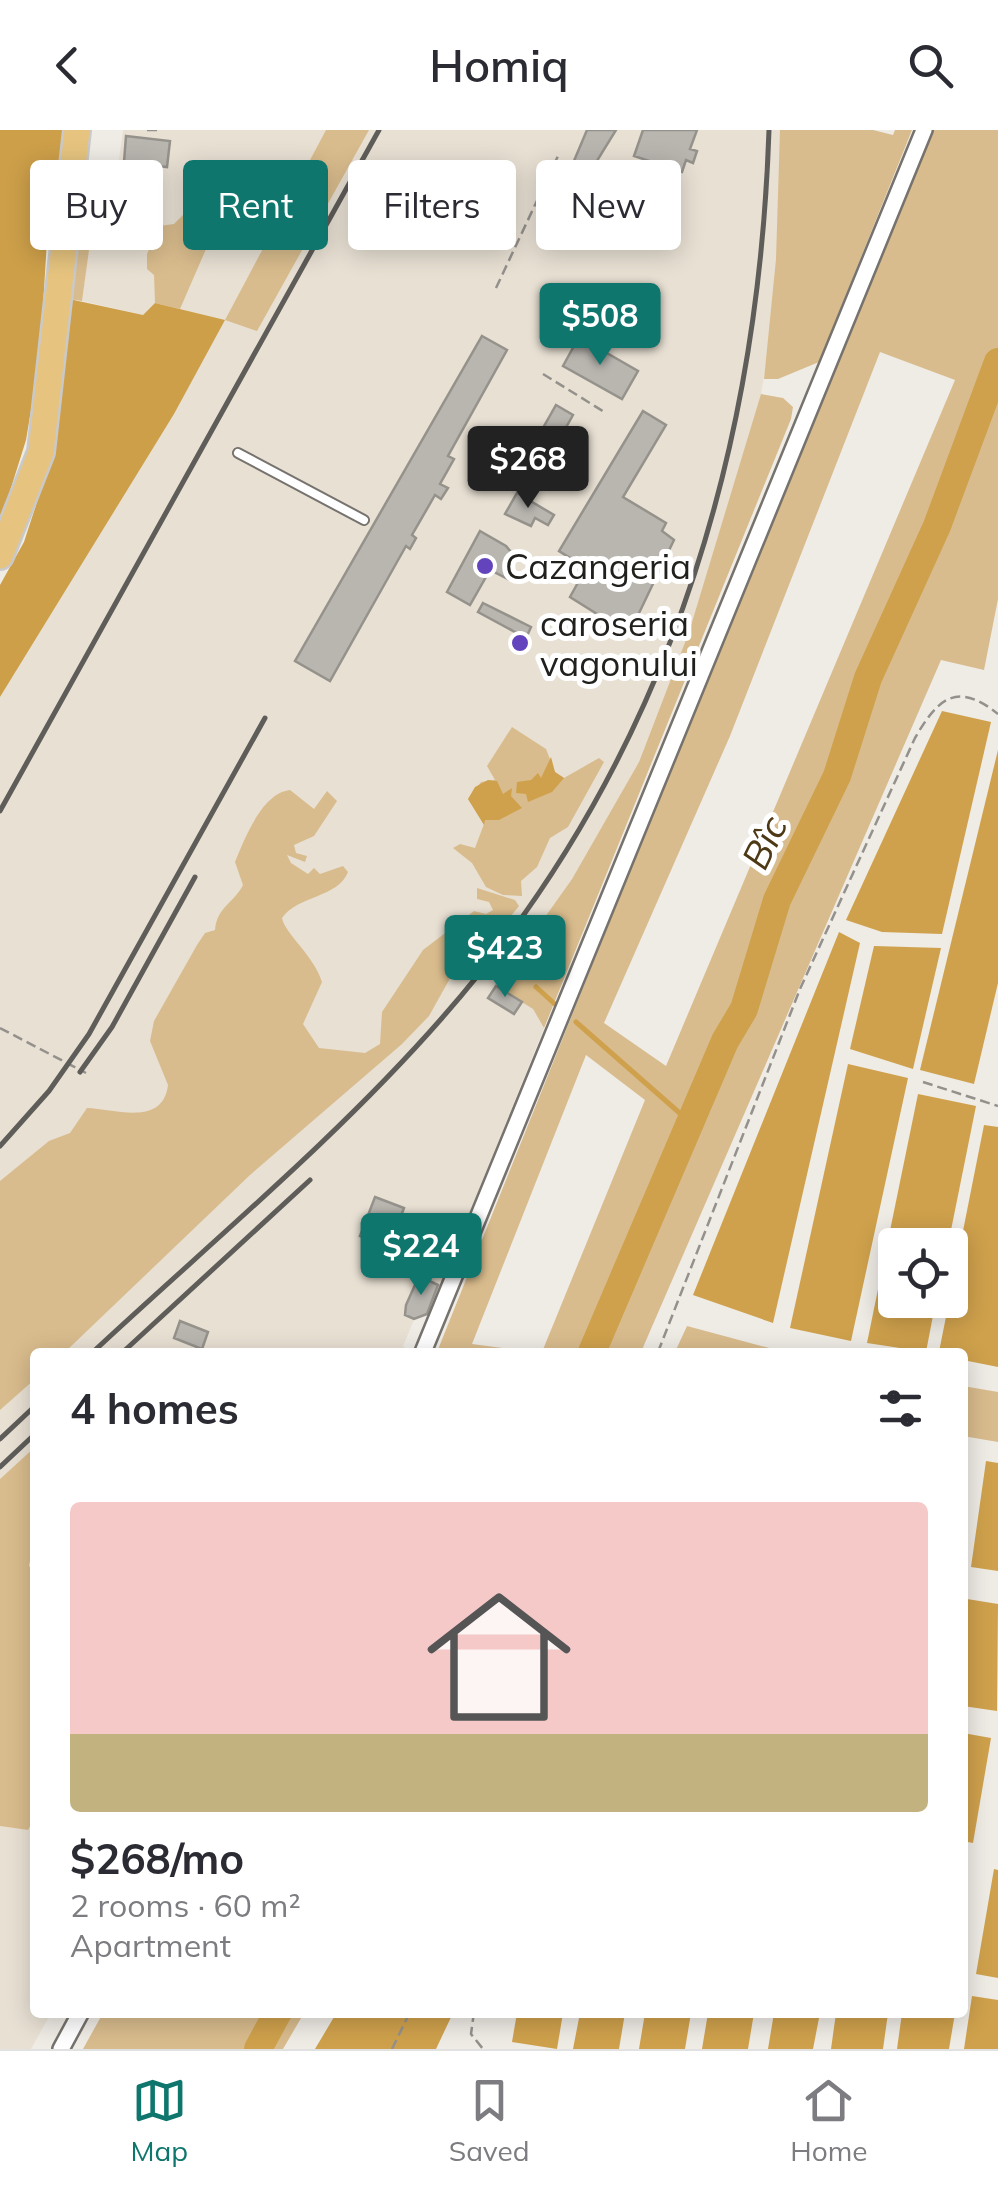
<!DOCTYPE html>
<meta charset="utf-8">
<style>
body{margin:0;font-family:Mulish,sans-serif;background:#f7f7f7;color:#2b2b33;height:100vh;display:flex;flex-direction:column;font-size:38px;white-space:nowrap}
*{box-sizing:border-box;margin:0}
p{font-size:32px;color:#7c7c81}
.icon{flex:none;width:55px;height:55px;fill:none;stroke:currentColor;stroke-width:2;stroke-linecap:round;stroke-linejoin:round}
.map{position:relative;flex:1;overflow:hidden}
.sheet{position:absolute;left:30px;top:1218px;width:938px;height:670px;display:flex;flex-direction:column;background:#fff;border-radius:10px;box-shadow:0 5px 25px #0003}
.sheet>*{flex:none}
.hud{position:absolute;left:30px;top:30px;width:940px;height:90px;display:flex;gap:20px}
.controls{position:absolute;left:878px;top:1098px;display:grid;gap:20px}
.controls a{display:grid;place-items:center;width:90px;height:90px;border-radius:10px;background:#fff;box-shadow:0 5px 25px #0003;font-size:50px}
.price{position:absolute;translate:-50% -85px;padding:0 22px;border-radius:10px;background:#0f766e;color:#fff;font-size:32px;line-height:65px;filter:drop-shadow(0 2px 5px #0008)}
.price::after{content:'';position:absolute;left:50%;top:60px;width:30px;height:22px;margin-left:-15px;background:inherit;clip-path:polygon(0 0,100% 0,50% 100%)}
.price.active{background:#222;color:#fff}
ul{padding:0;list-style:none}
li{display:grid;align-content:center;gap:20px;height:530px;padding:0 40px}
li span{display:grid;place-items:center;height:310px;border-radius:10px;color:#555}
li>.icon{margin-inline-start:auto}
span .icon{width:180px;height:180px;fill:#fffc;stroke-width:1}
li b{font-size:42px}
h2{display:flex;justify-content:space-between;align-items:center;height:120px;padding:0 40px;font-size:42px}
.pill{padding:0 35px;border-radius:10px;background:#fff;box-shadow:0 5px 25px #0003;font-size:35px;line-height:90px}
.pill.active{background:#0f766e;color:#fff}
header{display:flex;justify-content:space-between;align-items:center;height:130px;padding:0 40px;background:#fff;font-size:45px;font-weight:600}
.menu{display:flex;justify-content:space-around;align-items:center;height:140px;border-top:2px solid #e1e1e2;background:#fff;font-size:28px;color:#7c7c81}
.menu a{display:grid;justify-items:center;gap:5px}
.menu .active{color:#0f766e}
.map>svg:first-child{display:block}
</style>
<header><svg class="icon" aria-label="back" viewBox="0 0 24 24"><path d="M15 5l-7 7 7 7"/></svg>Homiq<svg class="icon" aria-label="search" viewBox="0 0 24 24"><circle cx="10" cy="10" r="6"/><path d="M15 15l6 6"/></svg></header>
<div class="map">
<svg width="998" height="1919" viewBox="0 0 998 1919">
<rect width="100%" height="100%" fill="#efebe5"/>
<path fill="#e8e0d3" d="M 123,0 L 788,0 L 780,151 L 760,270 L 689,502 L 639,632 L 572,749 L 496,855 L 533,879 L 544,898 L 440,1156 L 427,1183 L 414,1190 L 403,1216 L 408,1222 L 35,1222 L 35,1317 L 0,1349 L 0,567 L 174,284 L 224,190 L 156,173 L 143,185 L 82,171 L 100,35 L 118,36 Z
M 35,1687 L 35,1882 L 51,1883 L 31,1919 L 0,1919 L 0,1696 L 28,1700 Z"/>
<path fill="#d9bc8d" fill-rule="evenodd" d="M 326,0 L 369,0 L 257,201 L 225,190 Z
M 780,0 L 873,0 L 893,5 L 895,0 L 912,0 L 819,232 L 778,249 L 764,249 L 776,129 Z
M 933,0 L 998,0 L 998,469 L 984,540 L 941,530 L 641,1222 L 542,1222 L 645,970 L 586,925 L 472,1214 L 532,1222 L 437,1222 L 779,369 ZM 880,222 L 955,250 L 666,936 L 604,893 L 730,606 Z
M 190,50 L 218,51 L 216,96 L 180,179 L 155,173 L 154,145 L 147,139 L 147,124 L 159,96 L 174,94 L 190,78 Z
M 98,55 L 82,171 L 69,169 L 79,75 Z
M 761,264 L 783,268 L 793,277 L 791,289 L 544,898 L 533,879 L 496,856 L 572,749 L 639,632 L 689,502 Z
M 512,597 L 546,619 L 555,642 L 564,648 L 599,628 L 604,632 L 568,697 L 550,708 L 537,737 L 521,751 L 522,766 L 503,765 L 486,757 L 472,733 L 453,718 L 460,714 L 475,718 L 484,694 L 468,669 L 481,652 L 495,650 L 487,636 Z
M 290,660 L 314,679 L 327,661 L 337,671 L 314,706 L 294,715 L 296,723 L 307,726 L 305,732 L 287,725 L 291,733 L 308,744 L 314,738 L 320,744 L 343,736 L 348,742 C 338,768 298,765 282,788 C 285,804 313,824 322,852 L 303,894 L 319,918 L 365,923 L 380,914 L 382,882 L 423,820 L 474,781 L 486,784 L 493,780 L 489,772 L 477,769 L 477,758 L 515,770 L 519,776 L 488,814 L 453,843 L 429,886 L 402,914 L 250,1045 L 65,1222 L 35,1222 L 35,1249 L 0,1280 L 0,1051 L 49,1011 L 70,1003 L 87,978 C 115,979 163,997 168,955 L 150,911 L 154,891 L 197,815 L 205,803 L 215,800 C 217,777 233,774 243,755 L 235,732 C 245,708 262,663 290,660 Z
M 687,1196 L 784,1222 L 675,1222 Z
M 963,1256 L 998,1262 L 998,1312 L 963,1306 Z
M 35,1317 L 35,1404 L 29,1436 L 35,1443 L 35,1639 L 31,1647 L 35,1649 L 35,1687 L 28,1700 L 0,1696 L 0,1349 Z
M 103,1883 L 103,1882 L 304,1883 L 283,1919 L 83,1919 Z"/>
<path fill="#cd9f49" d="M 0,0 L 68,0 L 67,16 L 51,44 L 40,226 L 26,310 L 0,393 Z
M 69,169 L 143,185 L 155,173 L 225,190 L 174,284 L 0,567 L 0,455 L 24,412 L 52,326 Z"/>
<path fill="#cfa14c" d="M 942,581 L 991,592 L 942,804 L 882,802 L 846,790 Z
M 998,620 L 998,853 L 974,954 L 920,940 Z
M 551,627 L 555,642 L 564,648 L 552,662 L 528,672 L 526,664 L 516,663 L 517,652 L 531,650 L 538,643 L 541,648 Z
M 488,650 L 497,651 L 503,664 L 512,658 L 511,666 L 522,678 L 499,690 L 485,690 L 484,695 L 468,669 L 475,657 Z
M 839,802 L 860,813 L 773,1193 L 693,1165 Z
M 874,816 L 941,818 L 913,939 L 850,919 Z
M 848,934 L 908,948 L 851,1211 L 790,1198 Z
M 918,964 L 976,976 L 948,1115 L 895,1115 L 895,1170 L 936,1170 L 926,1222 L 867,1213 Z
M 984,995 L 998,997 L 998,1237 L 963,1230 L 962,1222 L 939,1222 Z
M 986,1331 L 998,1333 L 998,1441 L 971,1437 Z
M 967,1469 L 998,1474 L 997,1581 L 963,1576 Z
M 963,1603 L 991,1608 L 973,1713 L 963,1711 Z
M 994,1739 L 998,1740 L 998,1848 L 976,1844 Z
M 972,1866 L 998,1870 L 998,1919 L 964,1919 Z
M 337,1882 L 453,1882 L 453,1883 L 436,1919 L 315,1919 Z
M 517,1883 L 563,1883 L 557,1919 L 512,1912 Z
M 580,1883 L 625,1883 L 619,1919 L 573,1919 Z
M 645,1883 L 691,1883 L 685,1919 L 639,1919 Z
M 708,1883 L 754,1883 L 748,1919 L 702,1919 Z
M 774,1883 L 820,1883 L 813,1919 L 768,1919 Z
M 836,1883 L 888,1883 L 883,1919 L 831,1919 Z
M 902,1883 L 955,1883 L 949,1919 L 897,1919 Z"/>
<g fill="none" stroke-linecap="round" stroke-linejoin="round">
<path stroke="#cfa14c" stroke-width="5" d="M 536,857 L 557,876
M 576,892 L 691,993"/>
<path stroke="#cfa14c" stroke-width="28" d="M 592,1222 L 725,911 L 744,879 L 777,770 L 837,646 L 868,548 L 937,396 L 998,232
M 258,1919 L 278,1882"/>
</g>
<path fill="#b9b6b0" stroke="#95928c" stroke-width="2.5" d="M 587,0 L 616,0 L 587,47 L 571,38 Z
M 643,0 L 697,0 L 690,19 L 697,21 L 693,33 L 686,30 L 682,42 L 634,26 Z
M 126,6 L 170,11 L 167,37 L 124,32 Z
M 482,206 L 507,220 L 448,326 L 454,329 L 440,354 L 448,358 L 441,369 L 435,365 L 412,405 L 416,408 L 410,419 L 406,416 L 330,551 L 295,531 Z
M 579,207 L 638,241 L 622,269 L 563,236 Z
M 556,275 L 573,285 L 556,315 L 539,305 Z
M 643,281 L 666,295 L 623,367 L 666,393 L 662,401 L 674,410 L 629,504 L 570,467 L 586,438 L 559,421 Z
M 517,363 L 554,385 L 548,395 L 535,388 L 531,396 L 505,384 Z
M 480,401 L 506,416 L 511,422 L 505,434 L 513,439 L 508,449 L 490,440 L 470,475 L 447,462 Z
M 483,473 L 531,497 L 526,508 L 478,482 Z
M 496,856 L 522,872 L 514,884 L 488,868 Z
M 375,1067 L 404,1078 L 389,1118 L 360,1106 Z
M 419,1146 L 438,1155 L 427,1184 L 414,1189 L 405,1185 L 406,1175 Z
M 180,1191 L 208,1202 L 202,1219 L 174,1208 Z"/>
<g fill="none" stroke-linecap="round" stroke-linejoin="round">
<g stroke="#76726d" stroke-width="12">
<path id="service" d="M 238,323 L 364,390"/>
</g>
<g stroke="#76726d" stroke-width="20">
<path id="minor" d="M 423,1222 L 924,0
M 61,1919 L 81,1882"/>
</g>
<g stroke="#cac9c9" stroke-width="30">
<path id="primary" d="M 0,426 L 41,322 L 77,0"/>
</g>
<path stroke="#94918d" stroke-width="2.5" stroke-dasharray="10 5" stroke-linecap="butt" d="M 147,0 L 158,0
M 496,158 L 558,26
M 543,244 L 606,283
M 0,898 L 86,943
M 923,952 L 998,976
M 658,1222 L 800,859 L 915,608 C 938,568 957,551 998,584
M 474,1882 L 471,1904 L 483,1919
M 392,1919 L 410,1882"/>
<use href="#service" stroke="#fff" stroke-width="8"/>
<use href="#minor" stroke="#fff" stroke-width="15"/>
<use href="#primary" stroke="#e6c47f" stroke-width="25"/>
<path stroke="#5f5d59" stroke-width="5" d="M 0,681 L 379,0
M 80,942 L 112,897 L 195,747
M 0,1016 L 49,961 L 89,904 L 265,588
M 93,1222 C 210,1113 336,1009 442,888 C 663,637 758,330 769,0
M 123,1222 L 310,1050
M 0,1309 L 35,1276
M 0,1337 L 35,1304"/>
</g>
<g fill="#6344bc" stroke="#fff" stroke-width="4">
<circle cx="485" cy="436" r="10"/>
<circle cx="520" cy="513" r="10"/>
</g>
<g text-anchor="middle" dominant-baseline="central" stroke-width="10" stroke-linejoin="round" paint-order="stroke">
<g font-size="35" fill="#21201d" stroke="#fff" text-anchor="start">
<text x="505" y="436">Cazangeria</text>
<text x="540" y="493">caroseria<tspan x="540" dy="40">vagonului</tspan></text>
</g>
<g font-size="38" font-style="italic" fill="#4d3915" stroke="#fff">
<text transform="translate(764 712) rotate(-64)">Bîc</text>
</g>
</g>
</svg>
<div class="controls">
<a><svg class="icon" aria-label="locate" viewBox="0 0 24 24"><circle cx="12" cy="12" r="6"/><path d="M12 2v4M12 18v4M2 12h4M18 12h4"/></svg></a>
</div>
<b class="price" style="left:600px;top:238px">$508</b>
<b class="price active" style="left:528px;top:381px">$268</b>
<b class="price" style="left:505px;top:870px">$423</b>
<b class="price" style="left:421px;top:1168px">$224</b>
<div class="hud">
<a class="pill">Buy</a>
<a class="pill active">Rent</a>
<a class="pill">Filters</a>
<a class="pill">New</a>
</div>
<section class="sheet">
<h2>4 homes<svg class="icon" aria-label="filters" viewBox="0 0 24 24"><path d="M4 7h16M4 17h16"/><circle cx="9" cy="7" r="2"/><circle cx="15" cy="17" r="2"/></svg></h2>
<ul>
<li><span style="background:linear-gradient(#f6c9c9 75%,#c2b280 0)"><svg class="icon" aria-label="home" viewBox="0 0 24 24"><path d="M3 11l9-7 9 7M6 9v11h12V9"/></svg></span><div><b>$268/mo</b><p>2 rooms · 60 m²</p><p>Apartment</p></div></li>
</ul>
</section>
</div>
<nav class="menu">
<a class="active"><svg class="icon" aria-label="map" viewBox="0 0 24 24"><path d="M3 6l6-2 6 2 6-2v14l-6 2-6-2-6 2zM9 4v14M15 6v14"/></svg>Map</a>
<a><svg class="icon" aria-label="saved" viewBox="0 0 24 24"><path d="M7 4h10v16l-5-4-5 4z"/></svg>Saved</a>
<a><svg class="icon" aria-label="home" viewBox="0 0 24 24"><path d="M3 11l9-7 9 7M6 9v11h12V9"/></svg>Home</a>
</nav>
